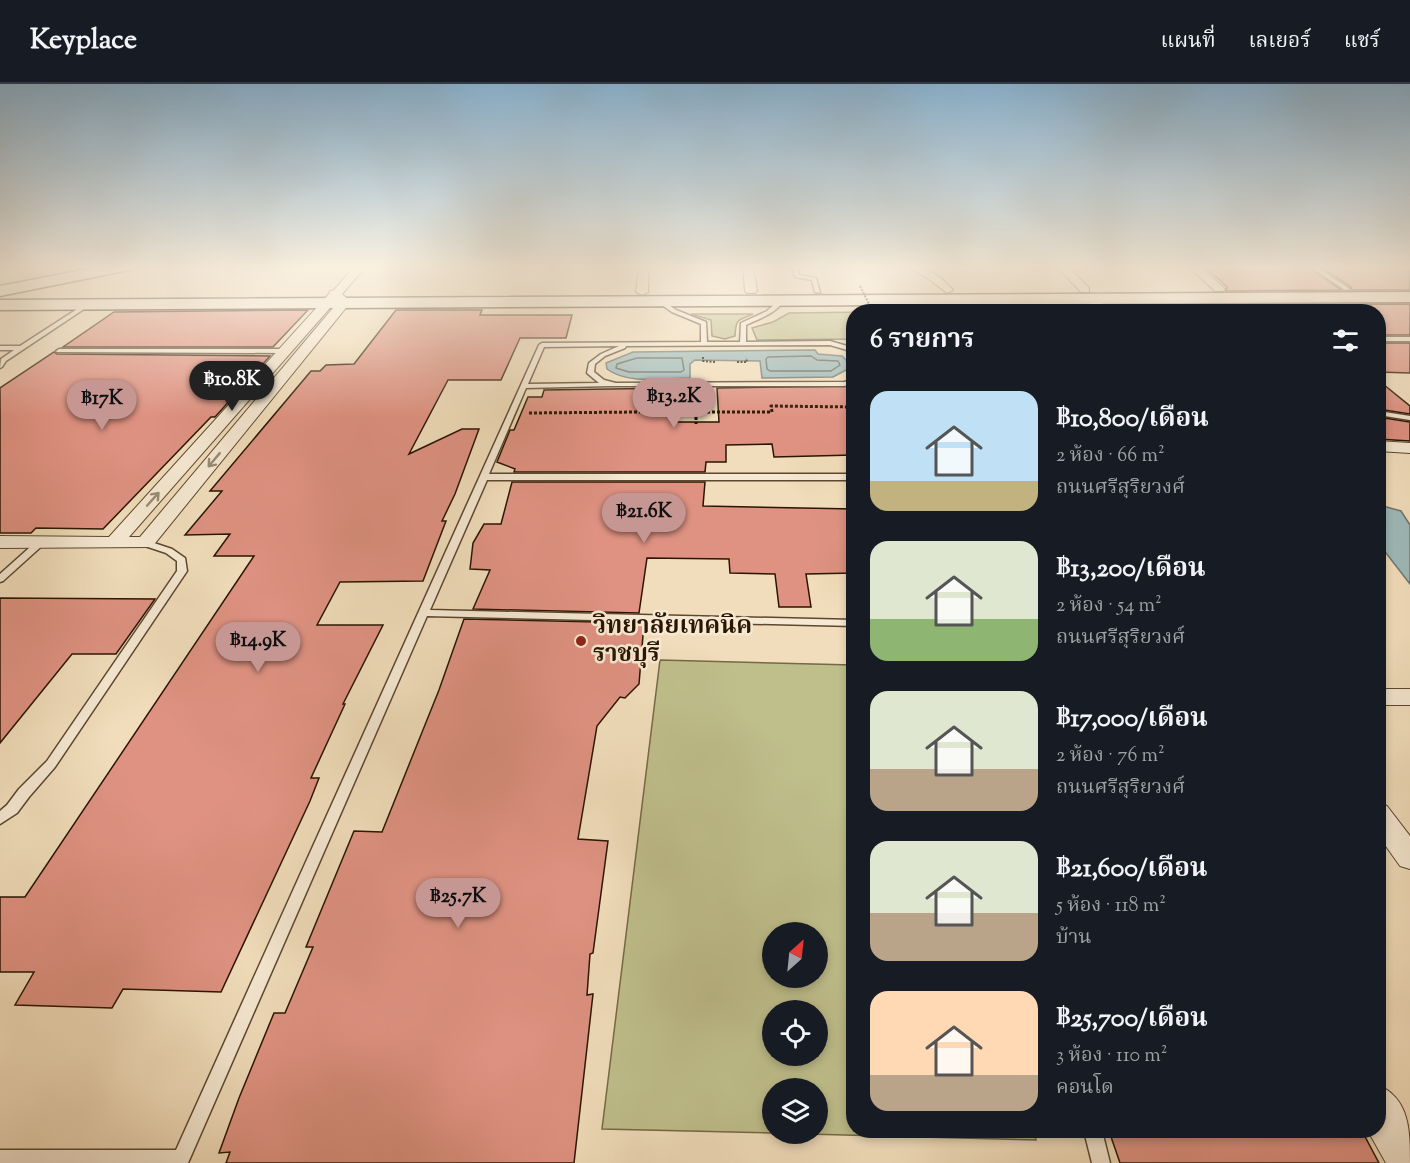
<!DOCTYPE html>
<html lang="th">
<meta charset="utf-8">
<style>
body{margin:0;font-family:"Sorts Mill Goudy","Noto Serif Thai",serif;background:#242831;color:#f1f3f6;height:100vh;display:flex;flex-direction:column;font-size:22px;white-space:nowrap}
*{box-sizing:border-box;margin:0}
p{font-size:20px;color:#9ea1a6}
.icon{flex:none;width:33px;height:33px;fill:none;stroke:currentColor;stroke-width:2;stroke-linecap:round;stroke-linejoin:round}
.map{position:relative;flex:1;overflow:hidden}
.side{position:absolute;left:846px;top:220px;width:540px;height:834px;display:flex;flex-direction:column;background:#171b24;border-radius:24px;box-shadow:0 3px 9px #0003}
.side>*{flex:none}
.needle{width:39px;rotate:27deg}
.buttons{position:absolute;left:762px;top:838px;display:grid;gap:12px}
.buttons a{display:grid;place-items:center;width:66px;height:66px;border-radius:50%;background:#171b24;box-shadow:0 3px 9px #0003;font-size:30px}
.price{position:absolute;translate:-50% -51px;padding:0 14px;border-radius:21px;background:#c59692;color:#111;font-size:20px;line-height:39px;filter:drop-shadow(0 2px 3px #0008)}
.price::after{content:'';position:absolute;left:50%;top:36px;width:18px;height:14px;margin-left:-9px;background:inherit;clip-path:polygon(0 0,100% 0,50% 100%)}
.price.selected{background:#222;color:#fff}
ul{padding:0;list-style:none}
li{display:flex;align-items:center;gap:18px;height:150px;padding:0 24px}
li span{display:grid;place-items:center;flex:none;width:168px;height:120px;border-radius:18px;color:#555}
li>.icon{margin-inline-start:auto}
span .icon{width:72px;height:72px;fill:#fffc;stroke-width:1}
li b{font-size:26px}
h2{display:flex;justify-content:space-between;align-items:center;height:72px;padding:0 24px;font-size:26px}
header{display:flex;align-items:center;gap:36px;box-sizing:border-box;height:84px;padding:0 30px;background:#171b24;border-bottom:2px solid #363941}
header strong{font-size:28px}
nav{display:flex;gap:33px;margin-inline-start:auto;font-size:21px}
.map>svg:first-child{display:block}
</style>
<header>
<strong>Keyplace</strong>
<nav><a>แผนที่</a><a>เลเยอร์</a><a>แชร์</a></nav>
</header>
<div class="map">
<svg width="1410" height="1079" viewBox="0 0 1410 1079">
<rect width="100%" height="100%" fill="#f1ddbb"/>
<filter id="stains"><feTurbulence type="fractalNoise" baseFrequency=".00333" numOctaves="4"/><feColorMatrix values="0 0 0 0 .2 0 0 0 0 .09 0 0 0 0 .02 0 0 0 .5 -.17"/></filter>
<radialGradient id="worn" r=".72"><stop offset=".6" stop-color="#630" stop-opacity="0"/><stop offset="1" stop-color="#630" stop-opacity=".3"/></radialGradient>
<path fill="#bfbf8c" stroke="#746a46" stroke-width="1.5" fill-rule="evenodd" d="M 854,228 L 853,255 L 757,256 L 752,244 L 773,238 L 789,229 L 870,228 Z
M 691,230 L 753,230 C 738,237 736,233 735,252 L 725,255 L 712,252 L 711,236 Z
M 660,576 L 853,581 L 854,1047 L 1034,1047 L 1036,1056 L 806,1050 L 818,1050 L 818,1005 L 772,1005 L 772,1049 L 602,1045 ZM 772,849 L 818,849 L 818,894 L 772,894 ZM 772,927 L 818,927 L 818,972 L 772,972 Z"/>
<path fill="#9ebaba" stroke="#707870" stroke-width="1.5" d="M 815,266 L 818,270 L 842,272 L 849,279 L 848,285 L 833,293 L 762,294 L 760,277 L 695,276 L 690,280 L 690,294 C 664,294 628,301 607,285 L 606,279 L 633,268 Z
M 1379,421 L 1401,427 L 1410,441 L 1410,500 L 1379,460 Z"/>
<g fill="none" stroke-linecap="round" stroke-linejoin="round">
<path stroke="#64685d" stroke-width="1.5" d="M 811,272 L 817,276 L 838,277 L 840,281 L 831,287 L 770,287 L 767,285 L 766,275 L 768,273 Z
M 637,274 L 682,274 L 684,286 L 681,288 L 629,288 L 616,284 L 617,280 Z"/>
</g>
<path fill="#df9282" stroke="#2a1500" stroke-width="1.5" d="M 1204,182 L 1307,182 L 1341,206 L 1226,207 L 1227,203 Z
M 1320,182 L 1410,182 L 1410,206 L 1352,206 L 1351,203 Z
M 1410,220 L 1410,251 L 1378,251 L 1378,228 L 1254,228 L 1245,221 Z
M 308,226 L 273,263 L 63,263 L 114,228 Z
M 396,226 L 482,226 L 480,231 L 572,231 L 566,254 L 520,254 L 501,296 L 448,296 L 409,370 L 462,345 L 479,345 L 455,410 L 442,437 L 446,437 L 423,497 L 340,498 L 317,541 L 383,541 L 343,620 L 345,620 L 311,694 L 319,694 L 310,717 L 221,908 L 123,905 L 112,924 L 15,921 L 34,888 L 0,888 L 0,813 L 25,813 L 254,472 L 214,472 L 230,450 L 185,451 L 222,407 L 210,407 L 311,287 L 320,287 L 326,281 L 354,280 Z
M 1378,259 L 1410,259 L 1410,289 L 1378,288 Z
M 54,268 L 57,270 L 270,272 L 215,333 L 211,333 L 103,445 L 36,444 L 31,449 L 0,449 L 0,304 Z
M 1378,296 L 1410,322 L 1410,330 L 1378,325 Z
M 854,302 L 854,371 L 774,373 L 772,360 L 726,361 L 726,378 L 706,378 L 705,388 L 514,388 L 515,385 L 497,378 L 510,346 L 514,346 L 528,313 L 542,313 L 544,306 L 676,304 L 676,338 L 719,338 L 717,304 Z
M 1378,333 L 1410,338 L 1410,357 L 1378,355 Z
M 512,398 L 705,398 L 703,422 L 854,425 L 854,489 L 806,490 L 811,523 L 779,523 L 775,490 L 730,489 L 729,475 L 647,474 L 639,529 L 473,525 L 490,486 L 470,485 L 473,459 L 484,440 L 501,440 Z
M 0,514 L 155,515 L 116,570 L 72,570 L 0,659 Z
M 464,535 L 644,539 L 639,600 L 625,614 L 620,613 L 597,642 L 578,755 L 608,757 L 593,869 L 590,870 L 587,911 L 593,910 L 574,1079 L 226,1079 L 230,1068 L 219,1069 L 239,1014 L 274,929 L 285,929 L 313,863 L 306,863 L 354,747 L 382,748 L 439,606 Z
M 1109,1047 L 1362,1047 L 1379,1079 L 1120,1079 Z"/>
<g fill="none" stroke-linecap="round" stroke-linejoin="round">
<g stroke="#5c472f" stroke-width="3">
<path id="service" d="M 791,182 L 797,182 L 799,191 L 816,194 L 820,209 L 815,208 L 812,196 L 795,193 Z
M 1309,182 L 1315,182 L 1350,205 L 1345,206 Z
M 660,215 L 676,226 L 706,238 L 707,258 L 740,258 L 741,239 L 767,227 L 779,216 L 783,216 L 784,217 C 774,230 761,234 746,241 L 746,258 L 830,257 L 854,264 L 854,268 L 830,261 L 626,262 L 625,264 L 605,272 L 595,280 L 594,288 L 604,296 L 616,299 L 844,298 L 854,296 L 854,300 L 844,302 L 610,302 L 526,304 L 489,390 L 854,390 L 854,396 L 487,396 L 430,526 L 854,536 L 854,542 L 427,532 L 188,1079 L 0,1079 L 0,1066 L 176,1066 L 539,261 L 542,259 L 701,258 L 701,240 L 672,228 L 658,218 L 657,217 ZM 619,262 L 601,270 L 589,279 L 587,289 L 599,299 L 528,300 L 544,263 Z
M 88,218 L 91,220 L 90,221 L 6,277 L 2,283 L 0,284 L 1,275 L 14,266 L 0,266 L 0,262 L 20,262 Z
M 1378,253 L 1410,253 L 1410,257 L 1378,257 Z
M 59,265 L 284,265 L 287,267 L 284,269 L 57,268 L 56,267 Z
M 1378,327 L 1410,332 L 1410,336 L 1378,331 Z
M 41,455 L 46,458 L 44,460 L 3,497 L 0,498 L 0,490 L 38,456 Z
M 145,456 L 172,465 L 185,474 L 187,487 L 55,683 L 29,713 L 17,729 L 0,740 L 0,727 L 7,721 L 19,705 L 47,677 L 177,487 L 177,477 L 166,469 L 142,461 L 140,459 Z
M 1084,1047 L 1102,1047 L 1110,1079 L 1092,1079 Z"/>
</g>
<g stroke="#5c472f" stroke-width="2">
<path id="minor" d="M 355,182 L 366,182 L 342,210 L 351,218 L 349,220 L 152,463 L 0,464 L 0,452 L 109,453 L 329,210 L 330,207 L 334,206 ZM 336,217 L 338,218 L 140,453 L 129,453 Z
M 639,182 L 649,182 L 648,208 L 642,211 L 636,208 Z
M 743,182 L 753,182 L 757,207 L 755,209 L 747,209 L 745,207 Z
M 905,182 C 925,182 939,190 953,206 L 947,209 L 926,193 Z
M 1056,182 L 1067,182 L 1089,204 L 1089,208 L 1081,208 Z
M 1188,182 L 1200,182 L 1225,205 L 1223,207 L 1215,207 Z
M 1091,211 L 1095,212 L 1110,228 L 1097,228 L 1085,214 Z
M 1378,357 L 1410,359 L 1410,369 L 1378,367 Z
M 1378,605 L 1410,605 L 1410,621 L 1378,621 Z
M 1378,719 L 1387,722 L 1410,752 L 1410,785 L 1400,782 L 1378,751 Z"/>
</g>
<g stroke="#5c472f" stroke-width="2">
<path id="tertiary" d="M 923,212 L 928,213 L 937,228 L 923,228 L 916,216 Z
M 1378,1001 C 1410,1015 1410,1047 1410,1079 L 1386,1079 L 1368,1047 L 1378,1047 Z"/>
</g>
<g stroke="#2a1500" stroke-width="3">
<path id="secondary" d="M 104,182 L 136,182 L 129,186 L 0,212 L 0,202 Z
M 1410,208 L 1410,218 L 0,226 L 0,216 Z"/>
</g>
<path stroke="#2a1500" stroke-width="2" stroke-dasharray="2 1.5" stroke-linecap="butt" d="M 703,273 L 703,277 L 716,278
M 737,278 L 747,278 L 746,274"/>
<path stroke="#2a1500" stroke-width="3" stroke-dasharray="3 2" stroke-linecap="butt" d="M 696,313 L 696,340
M 652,328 L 772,328 L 771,322 L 854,323
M 529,329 L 640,328"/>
<use href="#service" fill="#f6e9d3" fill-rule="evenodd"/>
<use href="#minor" fill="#f6e9d3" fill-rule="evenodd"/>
<use href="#tertiary" fill="#f6e9d3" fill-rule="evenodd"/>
<use href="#secondary" fill="#f6e9d3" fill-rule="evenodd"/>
<path stroke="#2a1500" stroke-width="2" stroke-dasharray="2 1.5" stroke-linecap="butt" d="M 860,202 L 870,222"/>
</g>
<defs><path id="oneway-shaft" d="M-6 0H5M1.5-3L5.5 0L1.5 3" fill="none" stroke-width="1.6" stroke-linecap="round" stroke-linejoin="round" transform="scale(1.5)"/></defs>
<g stroke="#9a8a74">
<use href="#oneway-shaft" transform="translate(214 376) rotate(130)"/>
<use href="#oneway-shaft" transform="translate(153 415) rotate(-48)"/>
</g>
<linearGradient id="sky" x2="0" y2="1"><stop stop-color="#8ab6d6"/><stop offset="0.55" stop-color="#f9f0e0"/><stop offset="1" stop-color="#f9f0e0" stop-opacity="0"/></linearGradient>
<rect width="1410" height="333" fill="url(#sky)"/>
<circle fill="#8f2418" stroke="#f6e9d3" stroke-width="2" cx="581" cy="557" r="6"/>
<g text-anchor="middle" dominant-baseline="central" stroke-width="5" stroke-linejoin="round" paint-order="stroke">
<g font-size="24" font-weight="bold" fill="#2a1500" stroke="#f6e9d3" text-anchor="start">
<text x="593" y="543">วิทยาลัยเทคนิค<tspan x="593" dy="28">ราชบุรี</tspan></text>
</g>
</g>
<rect width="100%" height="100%" filter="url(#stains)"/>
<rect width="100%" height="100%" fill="url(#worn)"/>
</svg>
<div class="buttons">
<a><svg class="needle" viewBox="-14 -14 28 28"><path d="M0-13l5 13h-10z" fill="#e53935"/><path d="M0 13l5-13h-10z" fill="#9ea1a6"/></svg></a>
<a><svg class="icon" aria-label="locate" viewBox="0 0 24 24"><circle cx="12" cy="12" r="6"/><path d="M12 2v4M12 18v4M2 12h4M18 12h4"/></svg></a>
<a><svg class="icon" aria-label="layers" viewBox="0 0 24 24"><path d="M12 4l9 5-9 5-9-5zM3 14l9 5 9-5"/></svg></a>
</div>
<b class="price selected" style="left:232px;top:328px">฿10.8K</b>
<b class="price" style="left:674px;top:345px">฿13.2K</b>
<b class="price" style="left:102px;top:347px">฿17K</b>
<b class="price" style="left:644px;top:460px">฿21.6K</b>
<b class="price" style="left:258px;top:589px">฿14.9K</b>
<b class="price" style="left:458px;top:845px">฿25.7K</b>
<section class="side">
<h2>6 รายการ<svg class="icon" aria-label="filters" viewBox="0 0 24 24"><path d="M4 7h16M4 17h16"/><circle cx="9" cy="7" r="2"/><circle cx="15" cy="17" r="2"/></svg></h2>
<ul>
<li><span style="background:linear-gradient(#bfe0f5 75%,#c2b280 0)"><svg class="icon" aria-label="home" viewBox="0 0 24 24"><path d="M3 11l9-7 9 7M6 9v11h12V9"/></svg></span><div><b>฿10,800/เดือน</b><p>2 ห้อง · 66 m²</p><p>ถนนศรีสุริยวงศ์</p></div></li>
<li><span style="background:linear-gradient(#dfe7d0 65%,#8fb573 0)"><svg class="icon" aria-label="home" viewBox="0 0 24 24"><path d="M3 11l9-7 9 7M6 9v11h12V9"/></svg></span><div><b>฿13,200/เดือน</b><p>2 ห้อง · 54 m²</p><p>ถนนศรีสุริยวงศ์</p></div></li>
<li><span style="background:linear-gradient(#dfe7d0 65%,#b9a48a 0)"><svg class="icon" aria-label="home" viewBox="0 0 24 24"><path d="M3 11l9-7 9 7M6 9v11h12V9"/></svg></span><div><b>฿17,000/เดือน</b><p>2 ห้อง · 76 m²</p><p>ถนนศรีสุริยวงศ์</p></div></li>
<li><span style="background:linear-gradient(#dfe7d0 60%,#b9a48a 0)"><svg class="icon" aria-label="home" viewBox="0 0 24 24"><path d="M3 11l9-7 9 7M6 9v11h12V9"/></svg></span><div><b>฿21,600/เดือน</b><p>5 ห้อง · 118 m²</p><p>บ้าน</p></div></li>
<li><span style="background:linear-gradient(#ffd9b3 70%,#b9a48a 0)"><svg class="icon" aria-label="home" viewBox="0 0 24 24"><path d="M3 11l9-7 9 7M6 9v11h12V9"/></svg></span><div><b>฿25,700/เดือน</b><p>3 ห้อง · 110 m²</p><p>คอนโด</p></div></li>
</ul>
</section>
</div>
